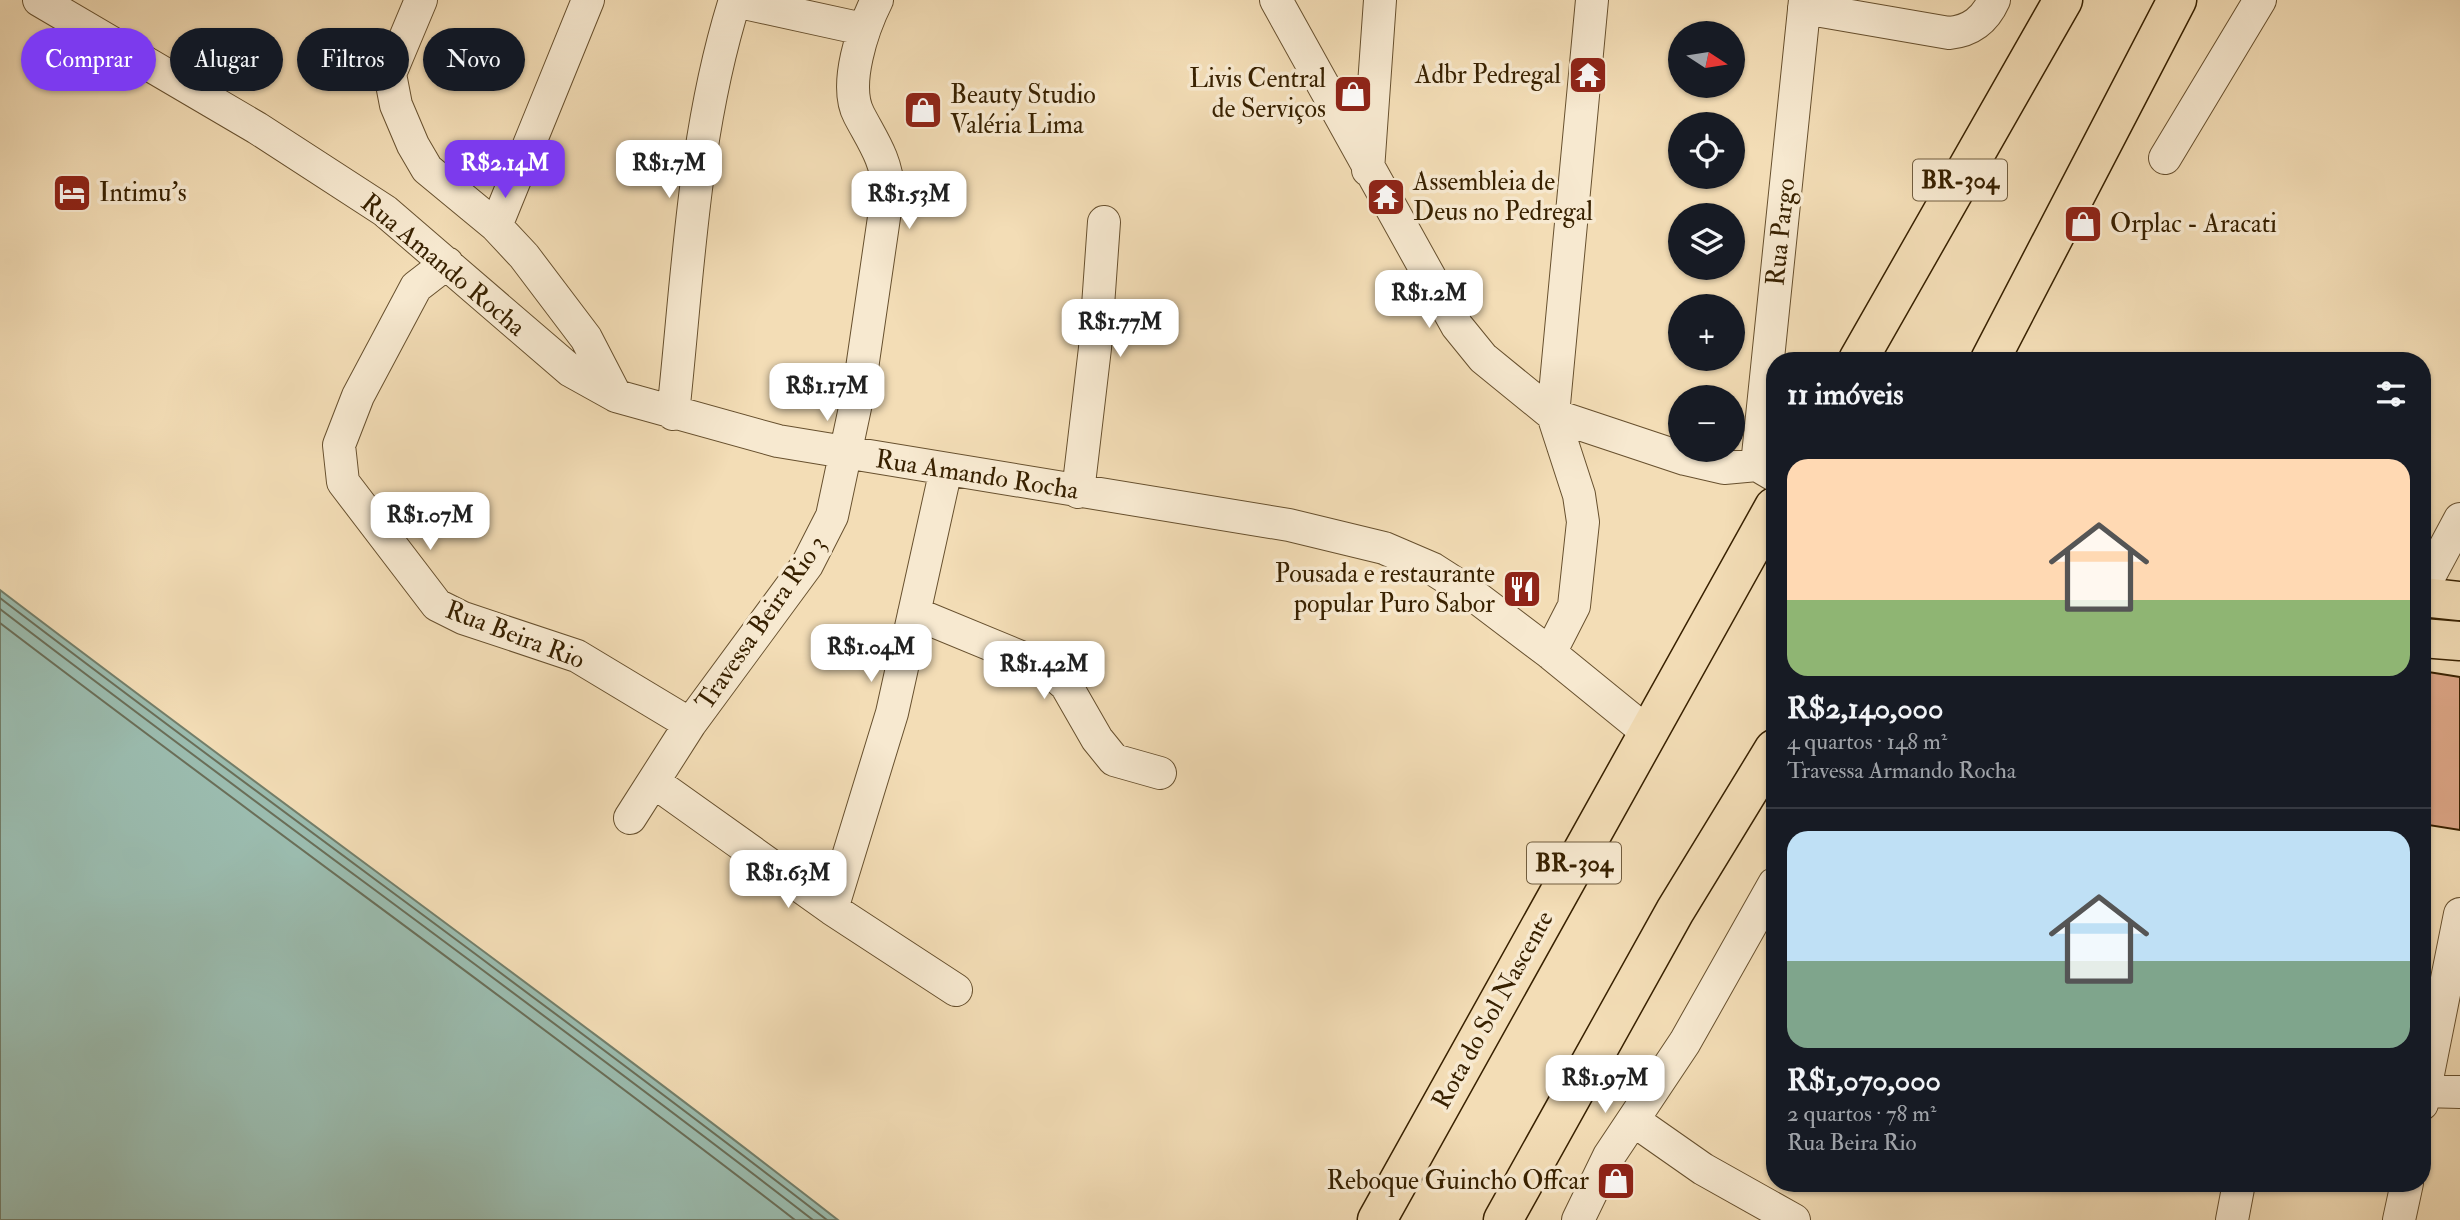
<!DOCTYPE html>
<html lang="pt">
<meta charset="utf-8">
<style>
body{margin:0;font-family:"IM FELL Double Pica",serif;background:#20242c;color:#f1f3f6;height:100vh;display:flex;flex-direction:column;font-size:26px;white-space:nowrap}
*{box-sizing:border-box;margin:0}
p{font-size:23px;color:#9ea1a6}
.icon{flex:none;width:38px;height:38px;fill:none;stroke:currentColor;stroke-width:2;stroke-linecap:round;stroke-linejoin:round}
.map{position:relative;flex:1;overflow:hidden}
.side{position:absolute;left:1766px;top:352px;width:665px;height:840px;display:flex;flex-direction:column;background:#171b24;border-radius:28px;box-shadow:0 2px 5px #0004}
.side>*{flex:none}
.top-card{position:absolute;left:21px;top:28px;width:665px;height:63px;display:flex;gap:14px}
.needle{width:46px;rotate:102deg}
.controls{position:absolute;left:1668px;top:21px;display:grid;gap:14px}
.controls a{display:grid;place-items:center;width:77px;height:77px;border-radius:50%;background:#171b24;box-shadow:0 2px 5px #0004;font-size:35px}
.price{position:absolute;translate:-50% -60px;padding:0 16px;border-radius:14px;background:#fff;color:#222;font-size:23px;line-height:46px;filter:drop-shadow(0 2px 4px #0008)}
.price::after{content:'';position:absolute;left:50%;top:42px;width:21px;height:16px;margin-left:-10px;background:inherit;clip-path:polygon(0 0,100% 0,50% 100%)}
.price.current{background:#7c3aed;color:#fff}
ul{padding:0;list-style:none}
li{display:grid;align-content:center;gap:14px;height:371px;padding:0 21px}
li+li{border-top:2px solid #363941}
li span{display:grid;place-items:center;height:217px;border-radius:21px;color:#555}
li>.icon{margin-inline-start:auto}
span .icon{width:126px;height:126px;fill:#fffc;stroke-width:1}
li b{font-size:30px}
h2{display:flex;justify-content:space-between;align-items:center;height:84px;padding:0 21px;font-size:30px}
.tag{padding:0 24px;border-radius:32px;background:#171b24;box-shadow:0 2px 5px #0004;font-size:24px;line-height:63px}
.tag.current{background:#7c3aed;color:#fff}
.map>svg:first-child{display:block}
</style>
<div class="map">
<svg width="2460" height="1220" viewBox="0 0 2460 1220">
<rect width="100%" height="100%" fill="#f3ddb6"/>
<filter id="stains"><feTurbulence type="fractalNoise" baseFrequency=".00286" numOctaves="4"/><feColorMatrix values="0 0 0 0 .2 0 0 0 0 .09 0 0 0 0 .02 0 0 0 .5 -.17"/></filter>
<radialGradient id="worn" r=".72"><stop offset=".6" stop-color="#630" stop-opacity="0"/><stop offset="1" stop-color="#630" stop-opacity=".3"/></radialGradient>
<path fill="#9bbcaf" stroke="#737e69" stroke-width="2" d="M 0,590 C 278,802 562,1005 838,1220 L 0,1220 Z"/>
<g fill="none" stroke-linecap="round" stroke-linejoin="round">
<path stroke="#6a6e58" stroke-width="2" d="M 0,598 C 274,808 554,1008 827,1220
M 0,609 C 269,815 545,1012 813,1220
M 0,623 C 263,824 533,1017 795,1220"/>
</g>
<path fill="#dda687" stroke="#382100" stroke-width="2" d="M 2422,671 L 2460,677 L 2460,830 L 2422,824 Z"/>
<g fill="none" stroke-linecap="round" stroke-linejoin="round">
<g stroke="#67502e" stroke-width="34">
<path id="minor" d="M 39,0 L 257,128 L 385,211 L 571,371 L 616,396 L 778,441 L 1289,525 L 1384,548 L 1433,569 L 1472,594 L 1550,653 L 1647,732
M 421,0 L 390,74 L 396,105 L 413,145 L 427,169 L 496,226 L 524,256 L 586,338 L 616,396
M 1276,0 L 1457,326 L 1483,358 L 1553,415 L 1579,495 L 1583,522 L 1574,606 L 1550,653
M 1592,0 L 1553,415 L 1685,459 L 1724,468 L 1757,465 L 1774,475
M 735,1 L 863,29
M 1804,8 L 1949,33 C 1971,31 1985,20 1994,0
M 2165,158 L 2260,0
M 1368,170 L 1380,0
M 496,226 L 588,0
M 447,263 L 416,287 L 358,396 L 339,445 L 343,482 L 437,605 L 463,618 L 577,656 L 690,724
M 673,414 C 688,276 693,133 735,0
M 1757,465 L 1805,0
M 1078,492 L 1095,348 L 1104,222
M 2422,590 L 2460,519
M 914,613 L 1045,667 L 1066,685 L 1097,739 L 1114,760 L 1160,773
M 654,782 L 832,909 L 956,990
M 630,818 L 690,724 L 807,565 L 832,516 L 859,389 L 888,190 C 887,160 872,140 859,115 C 843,85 863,28 877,0
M 832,909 L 892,713 L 946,469
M 2422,1091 L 2460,1092
M 2422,1104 L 2460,914
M 1633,1120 L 1703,1169 L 1794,1220
M 1578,1220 L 1609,1156 L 1685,1042 L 1774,884
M 2232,1220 L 2239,1183
M 2399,1220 L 2407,1183"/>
</g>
<g stroke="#382100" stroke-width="41">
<path id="highway" d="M 1858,360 L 2063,0
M 1990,360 L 2177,0
M 2422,597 L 2460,601
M 2422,638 L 2460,641
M 1377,1220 L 1774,507
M 1503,1220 L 1675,911 L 1774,749"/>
</g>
<use href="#minor" stroke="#f7e9d0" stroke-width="32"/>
<use href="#highway" stroke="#f3ddb6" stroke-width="38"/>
</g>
<defs>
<g id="temple-square" transform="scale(2.0125)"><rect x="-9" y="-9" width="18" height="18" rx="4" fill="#8f2418" stroke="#f7e9d0"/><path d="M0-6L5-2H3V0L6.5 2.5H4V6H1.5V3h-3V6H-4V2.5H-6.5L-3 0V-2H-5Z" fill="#fff"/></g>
<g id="shop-square" transform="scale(2.0125)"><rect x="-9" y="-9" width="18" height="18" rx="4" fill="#8f2418" stroke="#f7e9d0"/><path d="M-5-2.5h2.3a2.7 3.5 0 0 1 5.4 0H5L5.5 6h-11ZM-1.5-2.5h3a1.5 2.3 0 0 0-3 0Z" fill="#fff"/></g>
<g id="hotel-square" transform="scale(2.0125)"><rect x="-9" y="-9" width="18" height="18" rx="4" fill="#8f2418" stroke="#f7e9d0"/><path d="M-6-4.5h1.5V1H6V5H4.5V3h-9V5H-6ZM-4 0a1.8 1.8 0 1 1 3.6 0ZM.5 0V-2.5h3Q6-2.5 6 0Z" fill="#fff"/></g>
<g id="restaurant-square" transform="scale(2.0125)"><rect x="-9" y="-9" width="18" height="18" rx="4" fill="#8f2418" stroke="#f7e9d0"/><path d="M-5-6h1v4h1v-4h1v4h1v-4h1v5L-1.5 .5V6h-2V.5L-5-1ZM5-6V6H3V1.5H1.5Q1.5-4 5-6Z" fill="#fff"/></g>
</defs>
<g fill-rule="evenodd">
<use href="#temple-square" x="1588" y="75"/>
<use href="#shop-square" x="1353" y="94"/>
<use href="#shop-square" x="923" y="110"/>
<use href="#hotel-square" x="72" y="193"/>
<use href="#temple-square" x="1386" y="197"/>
<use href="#shop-square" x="2083" y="224"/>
<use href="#restaurant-square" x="1522" y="589"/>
<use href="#shop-square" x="1616" y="1181"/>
</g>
<g text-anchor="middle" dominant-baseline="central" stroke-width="7" stroke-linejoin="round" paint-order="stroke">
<g fill="#f7e9d0" stroke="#715d3e" stroke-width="2">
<rect x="1913" y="159.5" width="94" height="41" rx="5"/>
<rect x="1527" y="842.5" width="94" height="41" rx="5"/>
</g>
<g font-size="24" font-weight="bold" fill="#382100">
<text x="1960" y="180">BR-304</text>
<text x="1574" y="863">BR-304</text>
</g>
<g font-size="26" fill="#382100" stroke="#f7e9d0" text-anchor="end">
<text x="1561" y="75">Adbr Pedregal</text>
<text x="1326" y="79">Livis Central<tspan x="1326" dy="30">de Serviços</tspan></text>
<text x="950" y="95" text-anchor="start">Beauty Studio<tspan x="950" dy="30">Valéria Lima</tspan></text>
<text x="1413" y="182" text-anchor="start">Assembleia de<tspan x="1413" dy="30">Deus no Pedregal</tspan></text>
<text x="99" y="193" text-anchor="start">Intimu's</text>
<text x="2110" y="224" text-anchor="start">Orplac - Aracati</text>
<text x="1495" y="574">Pousada e restaurante<tspan x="1495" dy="30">popular Puro Sabor</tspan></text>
<text x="1589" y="1181">Reboque Guincho Offcar</text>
</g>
<g font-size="26" fill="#382100" stroke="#f7e9d0">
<text transform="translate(1781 232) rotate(-84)">Rua Pargo</text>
<text transform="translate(443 265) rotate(40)">Rua Amando Rocha</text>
<text transform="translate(977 475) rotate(9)">Rua Amando Rocha</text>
<text transform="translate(761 623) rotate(-55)">Travessa Beira Rio 3</text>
<text transform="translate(515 635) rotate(21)">Rua Beira Rio</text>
<text transform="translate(1493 1010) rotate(-61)">Rota do Sol Nascente</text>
</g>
</g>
<rect width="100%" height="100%" filter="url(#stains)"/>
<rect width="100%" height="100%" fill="url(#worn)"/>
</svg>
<div class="controls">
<a><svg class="needle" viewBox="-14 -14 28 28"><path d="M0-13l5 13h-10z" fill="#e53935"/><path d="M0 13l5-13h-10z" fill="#9ea1a6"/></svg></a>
<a><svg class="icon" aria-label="locate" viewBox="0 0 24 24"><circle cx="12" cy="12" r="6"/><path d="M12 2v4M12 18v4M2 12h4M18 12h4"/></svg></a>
<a><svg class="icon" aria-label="layers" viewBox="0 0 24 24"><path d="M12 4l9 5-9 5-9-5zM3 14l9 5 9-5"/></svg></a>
<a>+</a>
<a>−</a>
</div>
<b class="price current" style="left:505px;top:200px">R$2.14M</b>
<b class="price" style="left:669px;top:200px">R$1.7M</b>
<b class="price" style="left:909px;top:231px">R$1.53M</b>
<b class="price" style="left:1429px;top:330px">R$1.2M</b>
<b class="price" style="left:1120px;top:359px">R$1.77M</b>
<b class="price" style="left:827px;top:423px">R$1.17M</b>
<b class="price" style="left:430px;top:552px">R$1.07M</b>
<b class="price" style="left:871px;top:684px">R$1.04M</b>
<b class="price" style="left:1044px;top:701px">R$1.42M</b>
<b class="price" style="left:788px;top:910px">R$1.63M</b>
<b class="price" style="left:1605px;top:1115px">R$1.97M</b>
<div class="top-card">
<a class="tag current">Comprar</a>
<a class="tag">Alugar</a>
<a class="tag">Filtros</a>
<a class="tag">Novo</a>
</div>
<section class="side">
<h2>11 imóveis<svg class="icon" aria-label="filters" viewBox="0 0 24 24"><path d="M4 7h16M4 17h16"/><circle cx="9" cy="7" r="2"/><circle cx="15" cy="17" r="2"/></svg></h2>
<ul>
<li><span style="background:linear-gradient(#ffd9b3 65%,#8fb573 0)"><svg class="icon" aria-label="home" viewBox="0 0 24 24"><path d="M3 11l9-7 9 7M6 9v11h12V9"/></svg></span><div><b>R$2,140,000</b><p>4 quartos · 148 m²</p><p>Travessa Armando Rocha</p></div></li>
<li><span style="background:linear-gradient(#bfe0f5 60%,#7fa58c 0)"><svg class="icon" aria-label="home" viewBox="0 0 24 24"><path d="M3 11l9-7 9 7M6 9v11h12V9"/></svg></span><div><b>R$1,070,000</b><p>2 quartos · 78 m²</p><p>Rua Beira Rio</p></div></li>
</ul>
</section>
</div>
